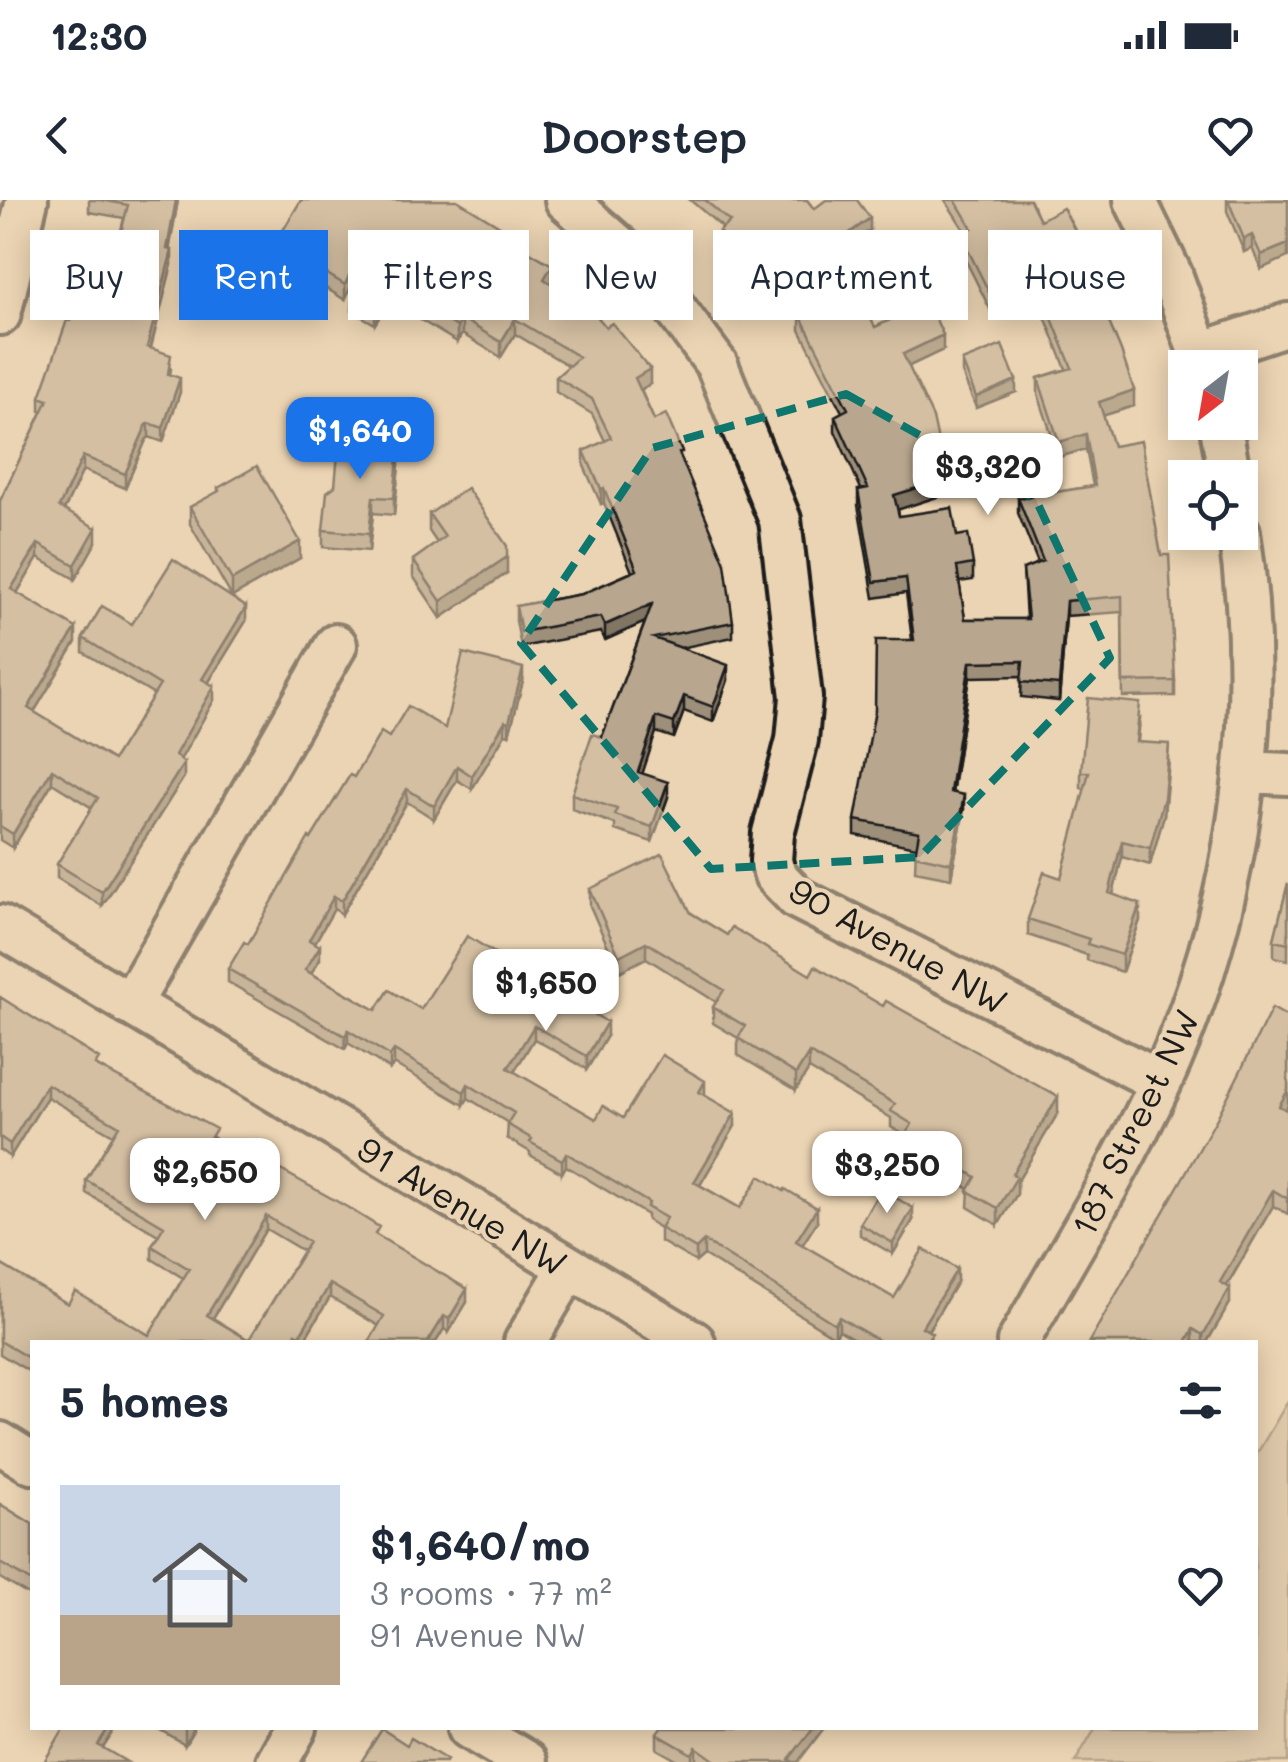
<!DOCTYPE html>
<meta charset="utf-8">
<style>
body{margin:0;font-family:Mali,sans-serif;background:#f6f6f7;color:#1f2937;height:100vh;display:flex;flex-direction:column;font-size:38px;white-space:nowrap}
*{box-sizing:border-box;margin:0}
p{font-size:32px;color:#747a83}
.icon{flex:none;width:55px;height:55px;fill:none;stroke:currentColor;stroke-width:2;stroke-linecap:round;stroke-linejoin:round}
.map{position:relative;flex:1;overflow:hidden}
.panel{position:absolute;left:30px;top:1140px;width:1228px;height:390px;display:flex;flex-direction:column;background:#fff;border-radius:0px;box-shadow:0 5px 25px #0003}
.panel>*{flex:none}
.guide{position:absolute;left:30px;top:30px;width:1230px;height:90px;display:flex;gap:20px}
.needle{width:65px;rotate:211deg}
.controls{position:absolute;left:1168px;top:150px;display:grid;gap:20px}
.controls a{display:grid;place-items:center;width:90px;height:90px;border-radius:0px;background:#fff;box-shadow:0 5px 25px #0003;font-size:50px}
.price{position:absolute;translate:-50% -85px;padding:0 22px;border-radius:20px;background:#fff;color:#222;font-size:32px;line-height:65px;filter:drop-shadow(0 2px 5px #0008)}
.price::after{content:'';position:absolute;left:50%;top:60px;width:30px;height:22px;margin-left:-15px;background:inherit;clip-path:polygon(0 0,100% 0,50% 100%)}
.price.on{background:#1a73e8;color:#fff}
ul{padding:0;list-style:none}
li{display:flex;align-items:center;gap:30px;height:250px;padding:0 30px}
li span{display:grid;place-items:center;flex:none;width:280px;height:200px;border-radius:0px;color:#555}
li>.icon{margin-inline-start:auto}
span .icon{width:120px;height:120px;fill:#fffc;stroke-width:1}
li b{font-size:42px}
h2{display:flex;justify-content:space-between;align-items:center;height:120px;padding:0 30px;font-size:42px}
.tag{padding:0 35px;border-radius:0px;background:#fff;box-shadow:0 5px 25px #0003;font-size:35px;line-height:90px}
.tag.on{background:#1a73e8;color:#fff}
.status{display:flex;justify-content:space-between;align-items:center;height:70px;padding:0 50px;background:#fff;direction:ltr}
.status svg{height:28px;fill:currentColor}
header{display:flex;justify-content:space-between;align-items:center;height:130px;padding:0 30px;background:#fff;font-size:45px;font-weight:600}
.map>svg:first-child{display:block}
</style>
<div class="status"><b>12:30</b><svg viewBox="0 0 49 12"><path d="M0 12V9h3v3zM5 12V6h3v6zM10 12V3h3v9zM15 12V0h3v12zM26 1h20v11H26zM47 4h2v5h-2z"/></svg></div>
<header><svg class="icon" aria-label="back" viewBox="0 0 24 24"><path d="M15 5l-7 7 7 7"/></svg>Doorstep<svg class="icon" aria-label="heart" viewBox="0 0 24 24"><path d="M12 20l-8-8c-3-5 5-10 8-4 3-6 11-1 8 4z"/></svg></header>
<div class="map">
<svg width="1288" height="1562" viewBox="0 0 1288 1562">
<rect width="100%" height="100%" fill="#ebd4b3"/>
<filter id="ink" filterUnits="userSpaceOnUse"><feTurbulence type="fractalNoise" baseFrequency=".01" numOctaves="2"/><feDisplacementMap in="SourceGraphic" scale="20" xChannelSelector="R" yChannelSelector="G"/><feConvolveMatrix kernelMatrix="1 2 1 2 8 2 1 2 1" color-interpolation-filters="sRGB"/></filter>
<g filter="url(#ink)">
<path fill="#cdb99d" stroke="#746a5c" stroke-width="2.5" d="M 1288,1201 L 1288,1562 L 1075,1562 L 1095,1528 L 1255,1528 L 1255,1257 Z"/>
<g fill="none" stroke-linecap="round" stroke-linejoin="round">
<g stroke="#1c1c1c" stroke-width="48">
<path id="minor" d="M 566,0 L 647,71 L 717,165 L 780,320 L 801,497 L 797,540 L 773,633 L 771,661 L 775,675 L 797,698 L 1161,882
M 1135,0 L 1171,74 L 1205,168
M 0,114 L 27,0
M 1201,153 L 1288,124
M 1220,222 L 1230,278
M 1244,572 L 1288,574
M 0,726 L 694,1142
M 130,805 L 336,445
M 525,1142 L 569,1068
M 1018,1142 C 1066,1057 1119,972 1161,882 C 1238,714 1267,517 1239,332
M 0,1243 L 32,1263
M 469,1528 L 526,1562
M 277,1562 L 296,1528"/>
</g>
<use href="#minor" stroke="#ebd4b3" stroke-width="40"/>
</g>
<path fill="#9e8f7a" stroke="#1c1c1c" stroke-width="2.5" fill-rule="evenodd" d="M 89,0 L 178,0 L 169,50 L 172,64 L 151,148 L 171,169 L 170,175 L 180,192 L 163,242 L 149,237 L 146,240 L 125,288 L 83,270 L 64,310 L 96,342 L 75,379 L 38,358 L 17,393 L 76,442 L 34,512 L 113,560 L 154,495 L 83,452 L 83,438 L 132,424 L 246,421 L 208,483 L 214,500 L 180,560 L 184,577 L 102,706 L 57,678 L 57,664 L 92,608 L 52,583 L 13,648 L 0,640 L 0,301 L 42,212 L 40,211 L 40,197 L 70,121 L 115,55 L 124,18 L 89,12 Z
M 690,0 L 807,0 L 814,9 L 870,30 L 769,104 L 743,65 L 738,68 L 719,43 L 719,31 L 723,28 Z
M 945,0 L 1030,0 L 1040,20 L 1084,63 L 1134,206 L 1103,215 L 1175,481 L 1175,496 L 1123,497 L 1122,412 L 1066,416 L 1059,501 L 1021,497 L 1022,476 L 970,477 L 952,593 L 964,610 L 951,678 L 915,671 L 916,647 L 855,635 L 855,620 L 912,440 L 906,393 L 874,398 L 858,305 L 858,290 L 861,289 L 835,231 L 835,216 L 842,212 L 800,130 L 800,115 L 875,127 L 943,150 L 909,166 L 946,294 L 898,309 L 899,316 L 957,336 L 973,364 L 973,380 L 959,382 L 965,419 L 1026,419 L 1023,369 L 1038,363 L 1018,313 L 1018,298 L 1093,286 L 1086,249 L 1059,257 L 1038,194 L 1038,178 L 1066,169 L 1034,89 L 991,111 L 960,49 L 960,34 L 965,31 Z
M 1227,0 L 1288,0 L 1261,69 L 1252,48 L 1244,52 L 1227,11 Z
M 276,42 L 513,42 L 552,80 L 550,83 L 650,184 L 641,190 L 654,220 L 682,260 L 733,422 L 733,437 L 680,448 L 728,480 L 713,522 L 684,511 L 674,538 L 656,532 L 642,573 L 668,597 L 652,642 L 615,630 L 615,624 L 572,609 L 572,594 L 602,537 L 645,422 L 605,440 L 601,432 L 521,447 L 516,421 L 516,406 L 582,394 L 632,372 L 604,303 L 601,304 L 584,266 L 584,251 L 605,241 L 592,214 L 556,192 L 556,177 L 569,166 L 515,134 L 501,157 L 462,134 L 457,142 L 389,101 L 375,124 L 352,111 L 354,78 L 345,100 L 276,57 Z
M 962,161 L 1016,192 L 976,208 L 962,173 Z
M 377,246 L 399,265 L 394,315 L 373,313 L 369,351 L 323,347 L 323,330 L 335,286 Z
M 218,288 L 300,358 L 232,397 L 190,324 L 190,307 L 218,292 Z
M 429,314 L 507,373 L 441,418 L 413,376 L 413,360 L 437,343 L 429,331 Z
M 523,481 L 509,535 L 505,534 L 472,589 L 457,580 L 434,619 L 407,602 L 342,714 L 334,709 L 315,743 L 320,759 L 311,773 L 376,810 L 421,809 L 607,836 L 587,869 L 534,839 L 514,872 L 596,919 L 623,918 L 705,895 L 735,926 L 700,985 L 740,1008 L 817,1022 L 802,1045 L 894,1098 L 957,1082 L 928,1131 L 932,1142 L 859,1142 L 839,1130 L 835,1137 L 704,1055 L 696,1062 L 660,1041 L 660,1028 L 647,1020 L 647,1015 L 566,966 L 562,973 L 530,955 L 530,952 L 507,938 L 508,923 L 468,898 L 464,905 L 394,864 L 390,869 L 348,843 L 345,849 L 228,782 L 228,769 L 248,744 L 311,639 L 354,577 L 389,537 L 445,528 Z
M 1140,519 L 1138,542 L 1169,561 L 1164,615 L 1150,665 L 1122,657 L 1113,695 L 1140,720 L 1122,772 L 1087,760 L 1087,755 L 1028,735 L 1028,719 L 1061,678 L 1085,589 L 1081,588 L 1081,572 Z
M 1288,683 L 1288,760 L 1274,757 L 1274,740 Z
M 590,689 L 691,713 L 727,735 L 810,775 L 1058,913 L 1017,982 L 1017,994 L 998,1025 L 968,1007 L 969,989 L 906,951 L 906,936 L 891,927 L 891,918 L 809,869 L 796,890 L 738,855 L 738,838 L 713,823 L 713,807 L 716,802 L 646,758 L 619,772 L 590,706 Z
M 0,797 L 99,867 L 216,939 L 379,1037 L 467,1102 L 449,1132 L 444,1129 L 379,1126 L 330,1097 L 303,1142 L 32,1142 L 32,1173 L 0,1154 L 0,1064 L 68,1104 L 149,1135 L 183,1078 L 152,1059 L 152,1046 L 158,1035 L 86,993 L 86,980 L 113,935 L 47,897 L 10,957 L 0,950 ZM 266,1029 L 303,1051 L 249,1140 L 213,1118 Z
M 1288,817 L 1288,905 L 1285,910 L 1288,911 L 1288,1014 L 1273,1006 L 1227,1086 L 1230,1103 L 1207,1142 L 1089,1142 Z
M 913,1020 L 893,1054 L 860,1035 L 860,1024 Z
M 0,1304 L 32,1324 L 32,1397 L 0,1378 Z
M 156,1528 L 195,1528 L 185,1545 Z
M 657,1534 L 798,1562 L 680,1562 L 657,1549 Z"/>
<path fill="#817463" stroke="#1c1c1c" stroke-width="2.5" d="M 176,0 L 178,0 L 167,63 L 167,49 Z
M 870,18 L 870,30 L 769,104 L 769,92 Z
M 1252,35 L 1252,48 L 1244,52 L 1244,39 Z
M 1288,44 L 1288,57 L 1261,69 L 1261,55 Z
M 172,50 L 172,64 L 147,161 L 147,147 Z
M 743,52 L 743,65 L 738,68 L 738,56 Z
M 356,59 L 356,74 L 345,100 L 345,85 Z
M 552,65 L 552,80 L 544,94 L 544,79 Z
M 1034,74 L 1034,89 L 991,111 L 991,96 Z
M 389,86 L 389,101 L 375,124 L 375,109 Z
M 462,119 L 462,134 L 457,142 L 457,127 Z
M 515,119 L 515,134 L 501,157 L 501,142 Z
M 943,135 L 943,150 L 903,169 L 903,154 Z
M 650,169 L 650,184 L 635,193 L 635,178 Z
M 180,178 L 180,192 L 163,242 L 163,228 Z
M 1016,180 L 1016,192 L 976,208 L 976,197 Z
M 1134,190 L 1134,206 L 1099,217 L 1099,202 Z
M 149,223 L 149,237 L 146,240 L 125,288 L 125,274 L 146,226 Z
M 1086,234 L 1086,249 L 1059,257 L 1059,242 Z
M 399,248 L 399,265 L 394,315 L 394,298 Z
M 83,256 L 83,270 L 59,321 L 59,307 Z
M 946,279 L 946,294 L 894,311 L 894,295 Z
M 604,288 L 604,303 L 601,304 L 601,289 Z
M 373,297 L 373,313 L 369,351 L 369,334 Z
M 96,328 L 96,342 L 75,379 L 75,365 Z
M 300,341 L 300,358 L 232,397 L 232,380 Z
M 38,344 L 38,358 L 11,403 L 11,389 Z
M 507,357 L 507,373 L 441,418 L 441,401 Z
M 1066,401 L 1066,416 L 1059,501 L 1059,485 Z
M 652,404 L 652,419 L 605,440 L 605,425 Z
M 246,407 L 246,421 L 202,493 L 202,479 Z
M 76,428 L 76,442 L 28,522 L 28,508 Z
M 970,462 L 970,477 L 950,607 L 950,592 Z
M 728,465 L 728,480 L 713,522 L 713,507 Z
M 523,468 L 523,481 L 509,535 L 509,522 Z
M 214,486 L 214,500 L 175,569 L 175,555 Z
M 684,496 L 684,511 L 674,538 L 674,523 Z
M 656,517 L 656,532 L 638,587 L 638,572 Z
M 505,521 L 505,534 L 472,589 L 472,576 Z
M 1169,544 L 1164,615 L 1150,665 L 1150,648 Z
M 184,563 L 184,577 L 102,706 L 102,692 Z
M 457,566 L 457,580 L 434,619 L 434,606 Z
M 52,569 L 52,583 L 13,648 L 13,634 Z
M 668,582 L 668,597 L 652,642 L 652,627 Z
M 407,589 L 407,602 L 342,714 L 342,701 Z
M 964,595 L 964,610 L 951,678 L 951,663 Z
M 1122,641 L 1122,657 L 1109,710 L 1109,693 Z
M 334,696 L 334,709 L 309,753 L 309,740 Z
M 1140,704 L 1140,720 L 1122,772 L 1122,755 Z
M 646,742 L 646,758 L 619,772 L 619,756 Z
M 320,746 L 320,759 L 305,783 L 305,770 Z
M 607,822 L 607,836 L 587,869 L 587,856 Z
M 534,826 L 534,839 L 508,882 L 508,868 Z
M 348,830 L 348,843 L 345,849 L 345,836 Z
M 394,850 L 394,864 L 390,869 L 390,856 Z
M 809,853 L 809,869 L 796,890 L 796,874 Z
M 705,881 L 705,895 L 699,905 L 699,892 Z
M 47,884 L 47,897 L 10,957 L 10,944 Z
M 468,884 L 468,898 L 464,905 L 464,892 Z
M 1288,890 L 1288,905 L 1279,921 L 1279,906 Z
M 1058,897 L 1058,913 L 1017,982 L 1017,994 L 998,1025 L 998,1008 L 1012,974 Z
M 735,913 L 735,926 L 694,995 L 694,982 Z
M 566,953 L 566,966 L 562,973 L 562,960 Z
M 1273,990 L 1273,1006 L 1220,1097 L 1220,1082 Z
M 817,1008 L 817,1022 L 796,1055 L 796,1041 Z
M 913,1008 L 913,1020 L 893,1054 L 893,1043 Z
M 266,1016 L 266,1029 L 207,1128 L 207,1115 Z
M 704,1041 L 704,1055 L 696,1062 L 696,1049 Z
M 957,1069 L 957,1082 L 922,1140 L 922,1127 Z
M 330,1084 L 330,1097 L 303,1142 L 300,1142 L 300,1135 Z
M 1230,1088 L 1230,1103 L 1207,1142 L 1203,1142 L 1203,1135 Z
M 467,1089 L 467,1102 L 449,1132 L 449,1119 Z
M 444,1116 L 444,1129 L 436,1142 L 428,1142 Z
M 839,1117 L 839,1130 L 835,1137 L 835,1124 Z
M 1193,1129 L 1193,1142 L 1186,1142 Z
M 109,1528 L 116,1528 L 98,1556 L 98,1545 Z
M 187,1528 L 195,1528 L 185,1545 L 185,1530 Z
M 813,1528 L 824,1528 L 798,1562 L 789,1562 L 789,1559 Z
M 696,1547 L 696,1562 L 692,1562 L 692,1554 Z"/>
<path fill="#b8a68e" stroke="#1c1c1c" stroke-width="2.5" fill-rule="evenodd" d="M 101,0 L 176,0 L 167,49 L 172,50 L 147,147 L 171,155 L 168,174 L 180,178 L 163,228 L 149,223 L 146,226 L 125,274 L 83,256 L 59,307 L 96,328 L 75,365 L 38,344 L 11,389 L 76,428 L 28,508 L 113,560 L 160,485 L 83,438 L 102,406 L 132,424 L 173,359 L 246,407 L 202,479 L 214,486 L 175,555 L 184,563 L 102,692 L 57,664 L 98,598 L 52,569 L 13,634 L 0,626 L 0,301 L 48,200 L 40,197 L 67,120 L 70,121 L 88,49 L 115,55 L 128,5 Z
M 301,0 L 457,0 L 513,34 L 510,40 L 552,65 L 544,79 L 590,108 L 606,127 L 612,123 L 650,169 L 635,178 L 654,220 L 666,214 L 682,252 L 679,253 L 725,363 L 733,422 L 654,438 L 728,465 L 713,507 L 684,496 L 674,523 L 656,517 L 638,572 L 668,582 L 652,627 L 615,615 L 617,609 L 572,594 L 592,534 L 602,537 L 652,404 L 605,425 L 601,417 L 521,432 L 516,406 L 582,394 L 637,370 L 604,288 L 601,289 L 584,251 L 611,238 L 592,199 L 556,177 L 579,157 L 515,119 L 501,142 L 462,119 L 457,127 L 389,86 L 375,109 L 352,96 L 356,59 L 345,85 L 276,42 Z
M 705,0 L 807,0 L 814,9 L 826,0 L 857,0 L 870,18 L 769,92 L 743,52 L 738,56 L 719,31 L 730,22 Z
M 955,0 L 1030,0 L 1040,20 L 1063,8 L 1084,47 L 1079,50 L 1121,151 L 1134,190 L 1099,202 L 1113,246 L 1141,241 L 1161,355 L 1169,355 L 1175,481 L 1123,482 L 1122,396 L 1066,401 L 1059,485 L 1021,482 L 1023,461 L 970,462 L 950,592 L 964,595 L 951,663 L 915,655 L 919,632 L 855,620 L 875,510 L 876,440 L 914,440 L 906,378 L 874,382 L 858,290 L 868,288 L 835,216 L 848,209 L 800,115 L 844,91 L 847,95 L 856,90 L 875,127 L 928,102 L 943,135 L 903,154 L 933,218 L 946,279 L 894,295 L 899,316 L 952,308 L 957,336 L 968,334 L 973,364 L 957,367 L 965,419 L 1028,419 L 1023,369 L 1043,361 L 1018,298 L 1095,286 L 1086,234 L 1059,242 L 1038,178 L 1072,168 L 1034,74 L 991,96 L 960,34 L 972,28 Z
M 1228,0 L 1288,0 L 1288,44 L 1261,55 L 1252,35 L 1244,39 Z
M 1002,145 L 1016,180 L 976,197 L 962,161 Z
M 340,231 L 377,235 L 377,246 L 399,248 L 394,298 L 373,297 L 369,334 L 323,330 L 327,292 L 335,286 Z
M 257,266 L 300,341 L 232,380 L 190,307 L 219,291 L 218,288 Z
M 467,288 L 507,346 L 507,357 L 441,401 L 413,360 L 445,337 L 429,314 Z
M 463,453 L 523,468 L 509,522 L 505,521 L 472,576 L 457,566 L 434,606 L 407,589 L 342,701 L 334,696 L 309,740 L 320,746 L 305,770 L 376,810 L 389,790 L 421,809 L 467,736 L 607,822 L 587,856 L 534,826 L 508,868 L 596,919 L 603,906 L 623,918 L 662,855 L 705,881 L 699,892 L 735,913 L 694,982 L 740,1008 L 760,976 L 784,991 L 785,989 L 817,1008 L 796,1041 L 894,1098 L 923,1049 L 957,1069 L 922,1127 L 932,1133 L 926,1142 L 881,1142 L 839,1117 L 835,1124 L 704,1041 L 696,1049 L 660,1028 L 666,1018 L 647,1007 L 649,1003 L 566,953 L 562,960 L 530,942 L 532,939 L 507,924 L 514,913 L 468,884 L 464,892 L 394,850 L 390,856 L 348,830 L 345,836 L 228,769 L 244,742 L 248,744 L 309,637 L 311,639 L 350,575 L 354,577 L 381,532 L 389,537 L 408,506 L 445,528 Z
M 1088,498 L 1140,503 L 1136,542 L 1169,544 L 1164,598 L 1150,648 L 1122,641 L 1109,693 L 1140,704 L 1122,755 L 1087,744 L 1089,739 L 1028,719 L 1044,672 L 1061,678 L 1089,572 L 1081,572 Z
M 662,654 L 691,713 L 727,735 L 732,727 L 810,775 L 815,766 L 883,806 L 886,801 L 1058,897 L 1012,974 L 1017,977 L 998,1008 L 968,991 L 976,977 L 906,935 L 912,924 L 891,911 L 895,904 L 809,853 L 796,874 L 738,838 L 745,826 L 713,807 L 724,790 L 646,742 L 619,756 L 590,689 Z
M 1288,683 L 1288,743 L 1274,740 Z
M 0,797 L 99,859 L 95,865 L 216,929 L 211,937 L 267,970 L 270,964 L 347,1007 L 379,1027 L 375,1034 L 467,1089 L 449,1119 L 444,1116 L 428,1142 L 369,1142 L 384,1116 L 330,1084 L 300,1135 L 296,1133 L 291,1142 L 32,1142 L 32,1160 L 0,1141 L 0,1064 L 68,1104 L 75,1091 L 149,1135 L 189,1069 L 152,1046 L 164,1026 L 86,980 L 119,926 L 47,884 L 10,944 L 0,937 ZM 266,1016 L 309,1042 L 249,1140 L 207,1115 Z
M 1272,808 L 1288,817 L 1288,890 L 1279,906 L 1288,911 L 1288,999 L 1273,990 L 1220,1082 L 1230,1088 L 1203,1135 L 1193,1129 L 1186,1142 L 1089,1142 L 1217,918 Z
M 881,989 L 913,1008 L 893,1043 L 860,1024 Z
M 0,1304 L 32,1324 L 32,1382 L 0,1363 Z
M 64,1528 L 109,1528 L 98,1545 L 127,1562 L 44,1562 Z
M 661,1528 L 813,1528 L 789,1559 L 793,1562 L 717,1562 L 696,1547 L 692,1554 L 657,1534 Z
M 382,1529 L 407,1545 L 411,1538 L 447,1560 L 446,1562 L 361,1562 Z"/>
</g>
<path d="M0 0H1288V1562H0ZM 846,194 L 1036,300 L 1110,458 L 920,657 L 711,669 L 521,443 L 652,248 Z" fill="#ebd4b3" fill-opacity=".55" fill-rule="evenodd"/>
<path fill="none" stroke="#0f766e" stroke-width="8" stroke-dasharray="20 12" stroke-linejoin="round" d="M 846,194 L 1036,300 L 1110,458 L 920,657 L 711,669 L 521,443 L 652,248 Z"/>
<g text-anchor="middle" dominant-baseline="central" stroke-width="8" stroke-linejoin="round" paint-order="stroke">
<g font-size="35" fill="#1c1c1c" stroke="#ebd4b3">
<text transform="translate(899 745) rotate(29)">90 Avenue NW</text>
<text transform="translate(1134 922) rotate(-64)">187 Street NW</text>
<text transform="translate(463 1005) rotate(31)">91 Avenue NW</text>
</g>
</g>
</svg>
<div class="controls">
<a><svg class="needle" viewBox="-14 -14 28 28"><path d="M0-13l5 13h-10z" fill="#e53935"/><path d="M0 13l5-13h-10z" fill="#747a83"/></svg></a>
<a><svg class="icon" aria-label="locate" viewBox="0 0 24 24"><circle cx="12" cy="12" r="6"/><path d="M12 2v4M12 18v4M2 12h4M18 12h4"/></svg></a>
</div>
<b class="price on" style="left:360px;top:282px">$1,640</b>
<b class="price" style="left:988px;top:318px">$3,320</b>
<b class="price" style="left:546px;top:834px">$1,650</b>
<b class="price" style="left:887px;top:1016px">$3,250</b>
<b class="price" style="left:205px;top:1023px">$2,650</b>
<div class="guide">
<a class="tag">Buy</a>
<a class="tag on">Rent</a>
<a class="tag">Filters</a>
<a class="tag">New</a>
<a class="tag">Apartment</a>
<a class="tag">House</a>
</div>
<section class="panel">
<h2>5 homes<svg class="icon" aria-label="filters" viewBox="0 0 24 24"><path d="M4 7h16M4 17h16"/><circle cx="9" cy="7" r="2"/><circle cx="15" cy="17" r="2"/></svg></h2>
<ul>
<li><span style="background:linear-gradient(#c9d6e8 65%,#b9a48a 0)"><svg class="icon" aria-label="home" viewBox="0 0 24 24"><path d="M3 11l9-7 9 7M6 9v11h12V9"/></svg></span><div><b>$1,640/mo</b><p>3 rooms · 77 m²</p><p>91 Avenue NW</p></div><svg class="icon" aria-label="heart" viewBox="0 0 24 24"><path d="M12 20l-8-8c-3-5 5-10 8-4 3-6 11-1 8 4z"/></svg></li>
</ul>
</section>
</div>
